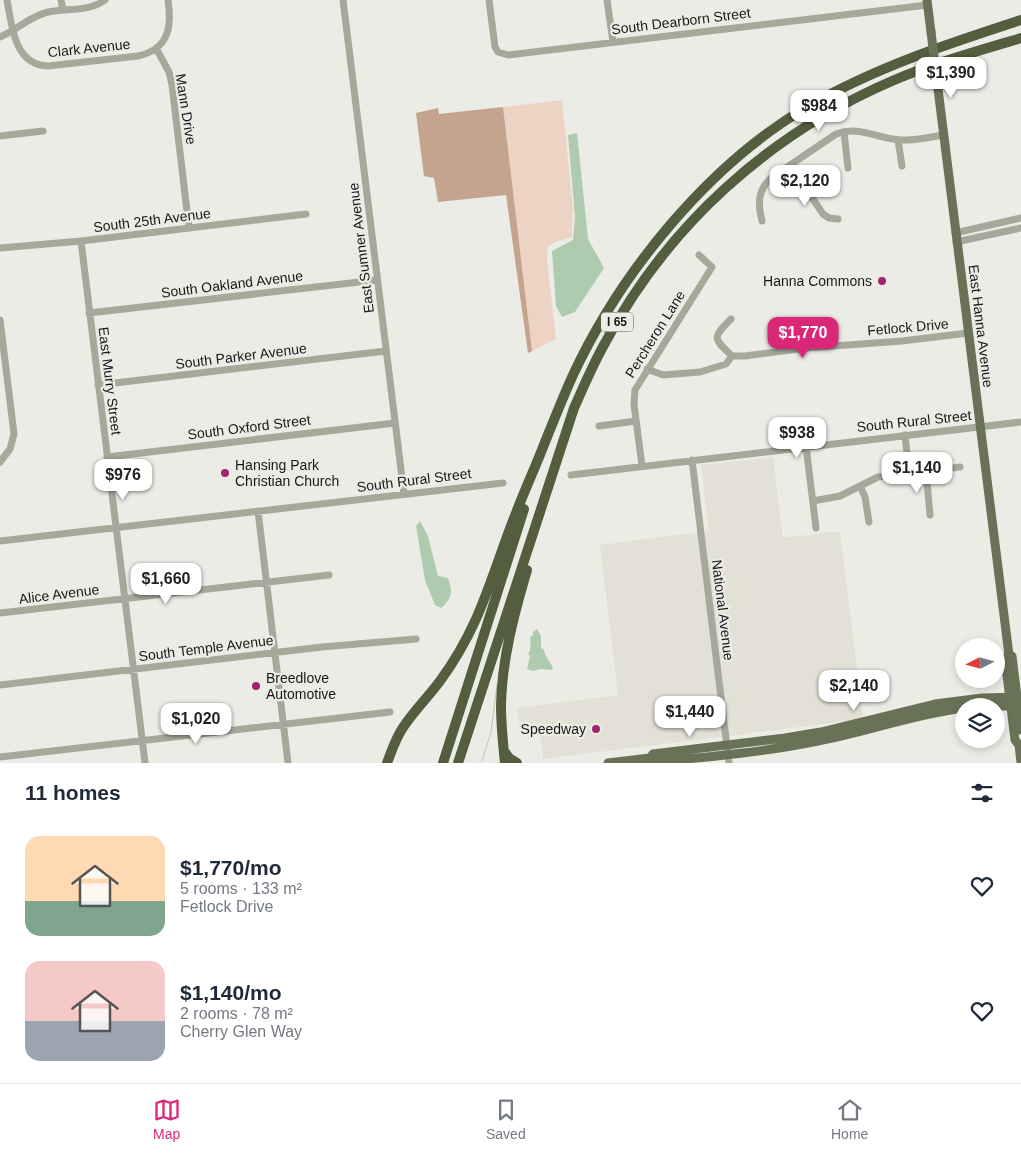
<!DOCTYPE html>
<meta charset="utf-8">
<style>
body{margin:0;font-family:Helvetica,sans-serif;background:#f2f2f3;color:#1f2937;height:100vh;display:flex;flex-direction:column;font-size:19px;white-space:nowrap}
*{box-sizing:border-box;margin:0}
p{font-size:16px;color:#747a83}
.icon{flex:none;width:28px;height:28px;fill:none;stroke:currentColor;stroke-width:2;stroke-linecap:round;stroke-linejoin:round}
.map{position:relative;height:763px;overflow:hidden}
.panel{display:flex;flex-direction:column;background:#fff;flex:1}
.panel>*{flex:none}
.needle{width:32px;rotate:264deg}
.tools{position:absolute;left:955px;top:638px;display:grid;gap:10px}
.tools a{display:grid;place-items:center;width:50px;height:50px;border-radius:50%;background:#fff;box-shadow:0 2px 8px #0003;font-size:25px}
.price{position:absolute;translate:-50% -42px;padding:0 11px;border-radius:10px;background:#fff;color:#222;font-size:16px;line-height:32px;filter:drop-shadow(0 1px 2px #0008)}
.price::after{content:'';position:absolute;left:50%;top:30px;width:15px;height:11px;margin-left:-8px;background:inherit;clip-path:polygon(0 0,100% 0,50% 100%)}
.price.active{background:#db2777;color:#fff}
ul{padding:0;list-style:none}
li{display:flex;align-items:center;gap:15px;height:125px;padding:0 25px}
li span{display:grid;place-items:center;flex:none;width:140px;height:100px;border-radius:15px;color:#555}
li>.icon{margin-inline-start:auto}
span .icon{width:60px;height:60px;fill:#fffc;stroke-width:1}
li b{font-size:21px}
h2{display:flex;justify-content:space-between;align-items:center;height:60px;padding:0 25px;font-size:21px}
.tabs{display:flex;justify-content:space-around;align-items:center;height:70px;border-top:1px solid #e0e1e3;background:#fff;font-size:14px;color:#747a83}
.tabs a{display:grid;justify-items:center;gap:2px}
.tabs .active{color:#db2777}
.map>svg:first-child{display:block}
</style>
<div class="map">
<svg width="1021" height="763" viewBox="0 0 1021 763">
<rect width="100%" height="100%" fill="#ecece7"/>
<path fill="#e3e1d5" d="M 773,457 L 783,538 L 840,531 L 863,719 L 543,759 L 539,727 L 520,730 L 517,708 L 618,695 L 600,545 L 709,531 L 701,465 Z"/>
<path fill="#ecd3c3" d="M 562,100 L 573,209 L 572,237 L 558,241 L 548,247 L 547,260 L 556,339 L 532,351 L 503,107 Z"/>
<path fill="#c4a48e" d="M 503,107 L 532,351 L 528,353 L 506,195 L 438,202 L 434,178 L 424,176 L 416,113 L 438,108 L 439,114 Z"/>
<path fill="#afcbaf" d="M 577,133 L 588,239 L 604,268 L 575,312 L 562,317 L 556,306 L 552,251 L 573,240 L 575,217 L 568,135 Z
M 420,521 L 428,536 L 438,576 L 448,578 C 453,591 452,599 441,608 L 435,605 L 425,580 L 416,526 Z
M 537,629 L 541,636 L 541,648 L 544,650 C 545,656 551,663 553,668 L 552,670 L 540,669 L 533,671 L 527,669 L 530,656 L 528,654 C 531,650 531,643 530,637 L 533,635 L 533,632 Z"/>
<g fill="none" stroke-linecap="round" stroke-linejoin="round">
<path stroke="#afcbaf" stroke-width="1" d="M 482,761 L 491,732 L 497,685"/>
<path stroke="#a4a99a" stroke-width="7" d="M 7,0 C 12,26 14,65 48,66 L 138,56 C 169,49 172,27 168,0
M 61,0 L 63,10
M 343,0 L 404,494
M 489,0 L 495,47 L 498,52 L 508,55 L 927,5
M 607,0 L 613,42
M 0,37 C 17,30 30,16 48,12 C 67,8 89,12 105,0
M 156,48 L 169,72 L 172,85 L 189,228
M 844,132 L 848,168
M 0,136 L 43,131
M 898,140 L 902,166
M 790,165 L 823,214 L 829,218 L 838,219
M 762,221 C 758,205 757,191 771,178 L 836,134 C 859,125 878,139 901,140 C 915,141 930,137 943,135
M 955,233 L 1021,218
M 81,241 L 145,763
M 956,242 L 1021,228
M 0,248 L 81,241 L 306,214
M 89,313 L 377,280
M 731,319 C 712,338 713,338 732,356
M 0,320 L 14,434 L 10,449 L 0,462
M 647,369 L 663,375 L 700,372 L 726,364 L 732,356 L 745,356 L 806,348 L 902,341 L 968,333
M 98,385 L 386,351
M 599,426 L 636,421
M 905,435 L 909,473
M 806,446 L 816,528
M 107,457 L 395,423
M 692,460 L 729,763
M 642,466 L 634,404 L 635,390 L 712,267 L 699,255
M 926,471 L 930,515
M 571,475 L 1021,422
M 860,486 L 865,497 L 869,522
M 813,501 L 840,496 L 878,477 L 960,467
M 258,511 L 288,763
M 0,541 L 503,483
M 0,613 L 329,575
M 0,685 L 322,647 L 416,639
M 0,757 L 390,712"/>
<path stroke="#697257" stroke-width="9" d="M 927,0 L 931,32
M 937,81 L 1009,655
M 1009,655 L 1005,659 L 1015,740 L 1019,745 L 1021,762
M 1009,655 L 1012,656 L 1021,730
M 983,706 L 1013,706
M 650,758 L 653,754 L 785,738 L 821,732 L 935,704 L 982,698 L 1021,697
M 608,763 L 650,758 L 654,762 C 709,757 764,752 818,741 C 867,732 914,714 964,708"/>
<path stroke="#545e3f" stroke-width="10" d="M 504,751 L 509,758 L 517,763
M 387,763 C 392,750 396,737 404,726 C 415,710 428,697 440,681 C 454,662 466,641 476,619 C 491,585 502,548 516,513 C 525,489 536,466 545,442 C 554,420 563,397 573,375 C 621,272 708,165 807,107 C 874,68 947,44 1021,20
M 443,763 L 524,509
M 458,763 L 574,408 C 584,386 593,364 605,343 C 668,225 769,134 892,81 C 934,63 978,51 1021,38
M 505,763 C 503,744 501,725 501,705 C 502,659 514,614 527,570"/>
<path stroke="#697257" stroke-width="9" d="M 931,32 L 937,81"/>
</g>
<g fill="#a42372" stroke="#ecece7" stroke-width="2">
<circle cx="882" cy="281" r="5"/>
<circle cx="225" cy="473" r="5"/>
<circle cx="256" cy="686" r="5"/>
<circle cx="596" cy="729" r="5"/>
</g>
<g text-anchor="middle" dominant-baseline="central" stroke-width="4.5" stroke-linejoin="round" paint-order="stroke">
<rect fill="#ecece7" stroke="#585855" stroke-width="1" x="601" y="312.5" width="32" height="19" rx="4"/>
<g font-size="12" font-weight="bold" fill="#181816">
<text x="617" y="322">I 65</text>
</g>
<g font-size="14" fill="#181816" stroke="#ecece7">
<text transform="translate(681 21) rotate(-7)">South Dearborn Street</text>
<text transform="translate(89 48) rotate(-6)">Clark Avenue</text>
<text transform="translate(186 109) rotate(81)">Mann Drive</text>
<text transform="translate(152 220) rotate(-7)">South 25th Avenue</text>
<text transform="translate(361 248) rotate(-97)">East Sumner Avenue</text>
<text transform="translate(232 284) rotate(-7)">South Oakland Avenue</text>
<text transform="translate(981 326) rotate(83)">East Hanna Avenue</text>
<text transform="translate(908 327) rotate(-5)">Fetlock Drive</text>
<text transform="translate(655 334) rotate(-58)">Percheron Lane</text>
<text transform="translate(241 356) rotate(-7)">South Parker Avenue</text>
<text transform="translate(110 381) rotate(83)">East Murry Street</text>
<text transform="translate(914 421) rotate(-6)">South Rural Street</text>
<text transform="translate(249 427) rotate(-7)">South Oxford Street</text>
<text transform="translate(414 480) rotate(-7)">South Rural Street</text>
<text transform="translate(59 594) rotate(-7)">Alice Avenue</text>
<text transform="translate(723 610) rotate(83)">National Avenue</text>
<text transform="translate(206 648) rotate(-7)">South Temple Avenue</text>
</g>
<g font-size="14" fill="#181816" stroke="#ecece7" text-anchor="end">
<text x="872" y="281">Hanna Commons</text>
<text x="235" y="465" text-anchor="start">Hansing Park<tspan x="235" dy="16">Christian Church</tspan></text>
<text x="266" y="678" text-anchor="start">Breedlove<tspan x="266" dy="16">Automotive</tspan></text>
<text x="586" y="729">Speedway</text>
</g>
</g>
</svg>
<div class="tools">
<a><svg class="needle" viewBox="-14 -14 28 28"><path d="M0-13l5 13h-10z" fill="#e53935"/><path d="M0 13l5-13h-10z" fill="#747a83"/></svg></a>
<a><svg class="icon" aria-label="layers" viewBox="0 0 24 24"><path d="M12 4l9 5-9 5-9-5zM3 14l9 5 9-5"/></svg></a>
</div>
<b class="price" style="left:951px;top:99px">$1,390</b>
<b class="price" style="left:819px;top:132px">$984</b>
<b class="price" style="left:805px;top:207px">$2,120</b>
<b class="price active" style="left:803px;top:359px">$1,770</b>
<b class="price" style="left:797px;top:459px">$938</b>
<b class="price" style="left:917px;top:494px">$1,140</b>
<b class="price" style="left:123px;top:501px">$976</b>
<b class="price" style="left:166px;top:605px">$1,660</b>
<b class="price" style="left:854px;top:712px">$2,140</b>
<b class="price" style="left:690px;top:738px">$1,440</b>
<b class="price" style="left:196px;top:745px">$1,020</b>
</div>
<section class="panel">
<h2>11 homes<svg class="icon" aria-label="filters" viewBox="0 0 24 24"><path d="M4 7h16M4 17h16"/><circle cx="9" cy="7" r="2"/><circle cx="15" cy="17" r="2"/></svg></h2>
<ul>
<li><span style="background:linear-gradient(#ffd9b3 65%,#7fa58c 0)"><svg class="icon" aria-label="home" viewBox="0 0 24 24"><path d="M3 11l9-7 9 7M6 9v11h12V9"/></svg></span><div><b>$1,770/mo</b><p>5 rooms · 133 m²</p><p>Fetlock Drive</p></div><svg class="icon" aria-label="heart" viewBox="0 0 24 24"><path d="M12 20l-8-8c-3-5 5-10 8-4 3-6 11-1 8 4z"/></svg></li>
<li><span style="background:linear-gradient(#f6c9c9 60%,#9aa5b1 0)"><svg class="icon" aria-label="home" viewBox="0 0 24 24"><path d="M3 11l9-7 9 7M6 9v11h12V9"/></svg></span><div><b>$1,140/mo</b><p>2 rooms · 78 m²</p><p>Cherry Glen Way</p></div><svg class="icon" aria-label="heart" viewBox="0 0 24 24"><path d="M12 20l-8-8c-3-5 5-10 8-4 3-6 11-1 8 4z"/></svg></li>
</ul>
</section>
<nav class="tabs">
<a class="active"><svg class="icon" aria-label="map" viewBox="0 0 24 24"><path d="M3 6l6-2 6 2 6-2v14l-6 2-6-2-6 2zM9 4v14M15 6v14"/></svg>Map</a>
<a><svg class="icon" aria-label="saved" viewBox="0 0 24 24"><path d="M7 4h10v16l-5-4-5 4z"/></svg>Saved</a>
<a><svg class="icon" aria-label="home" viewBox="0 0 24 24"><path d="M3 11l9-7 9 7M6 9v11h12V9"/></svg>Home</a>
</nav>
